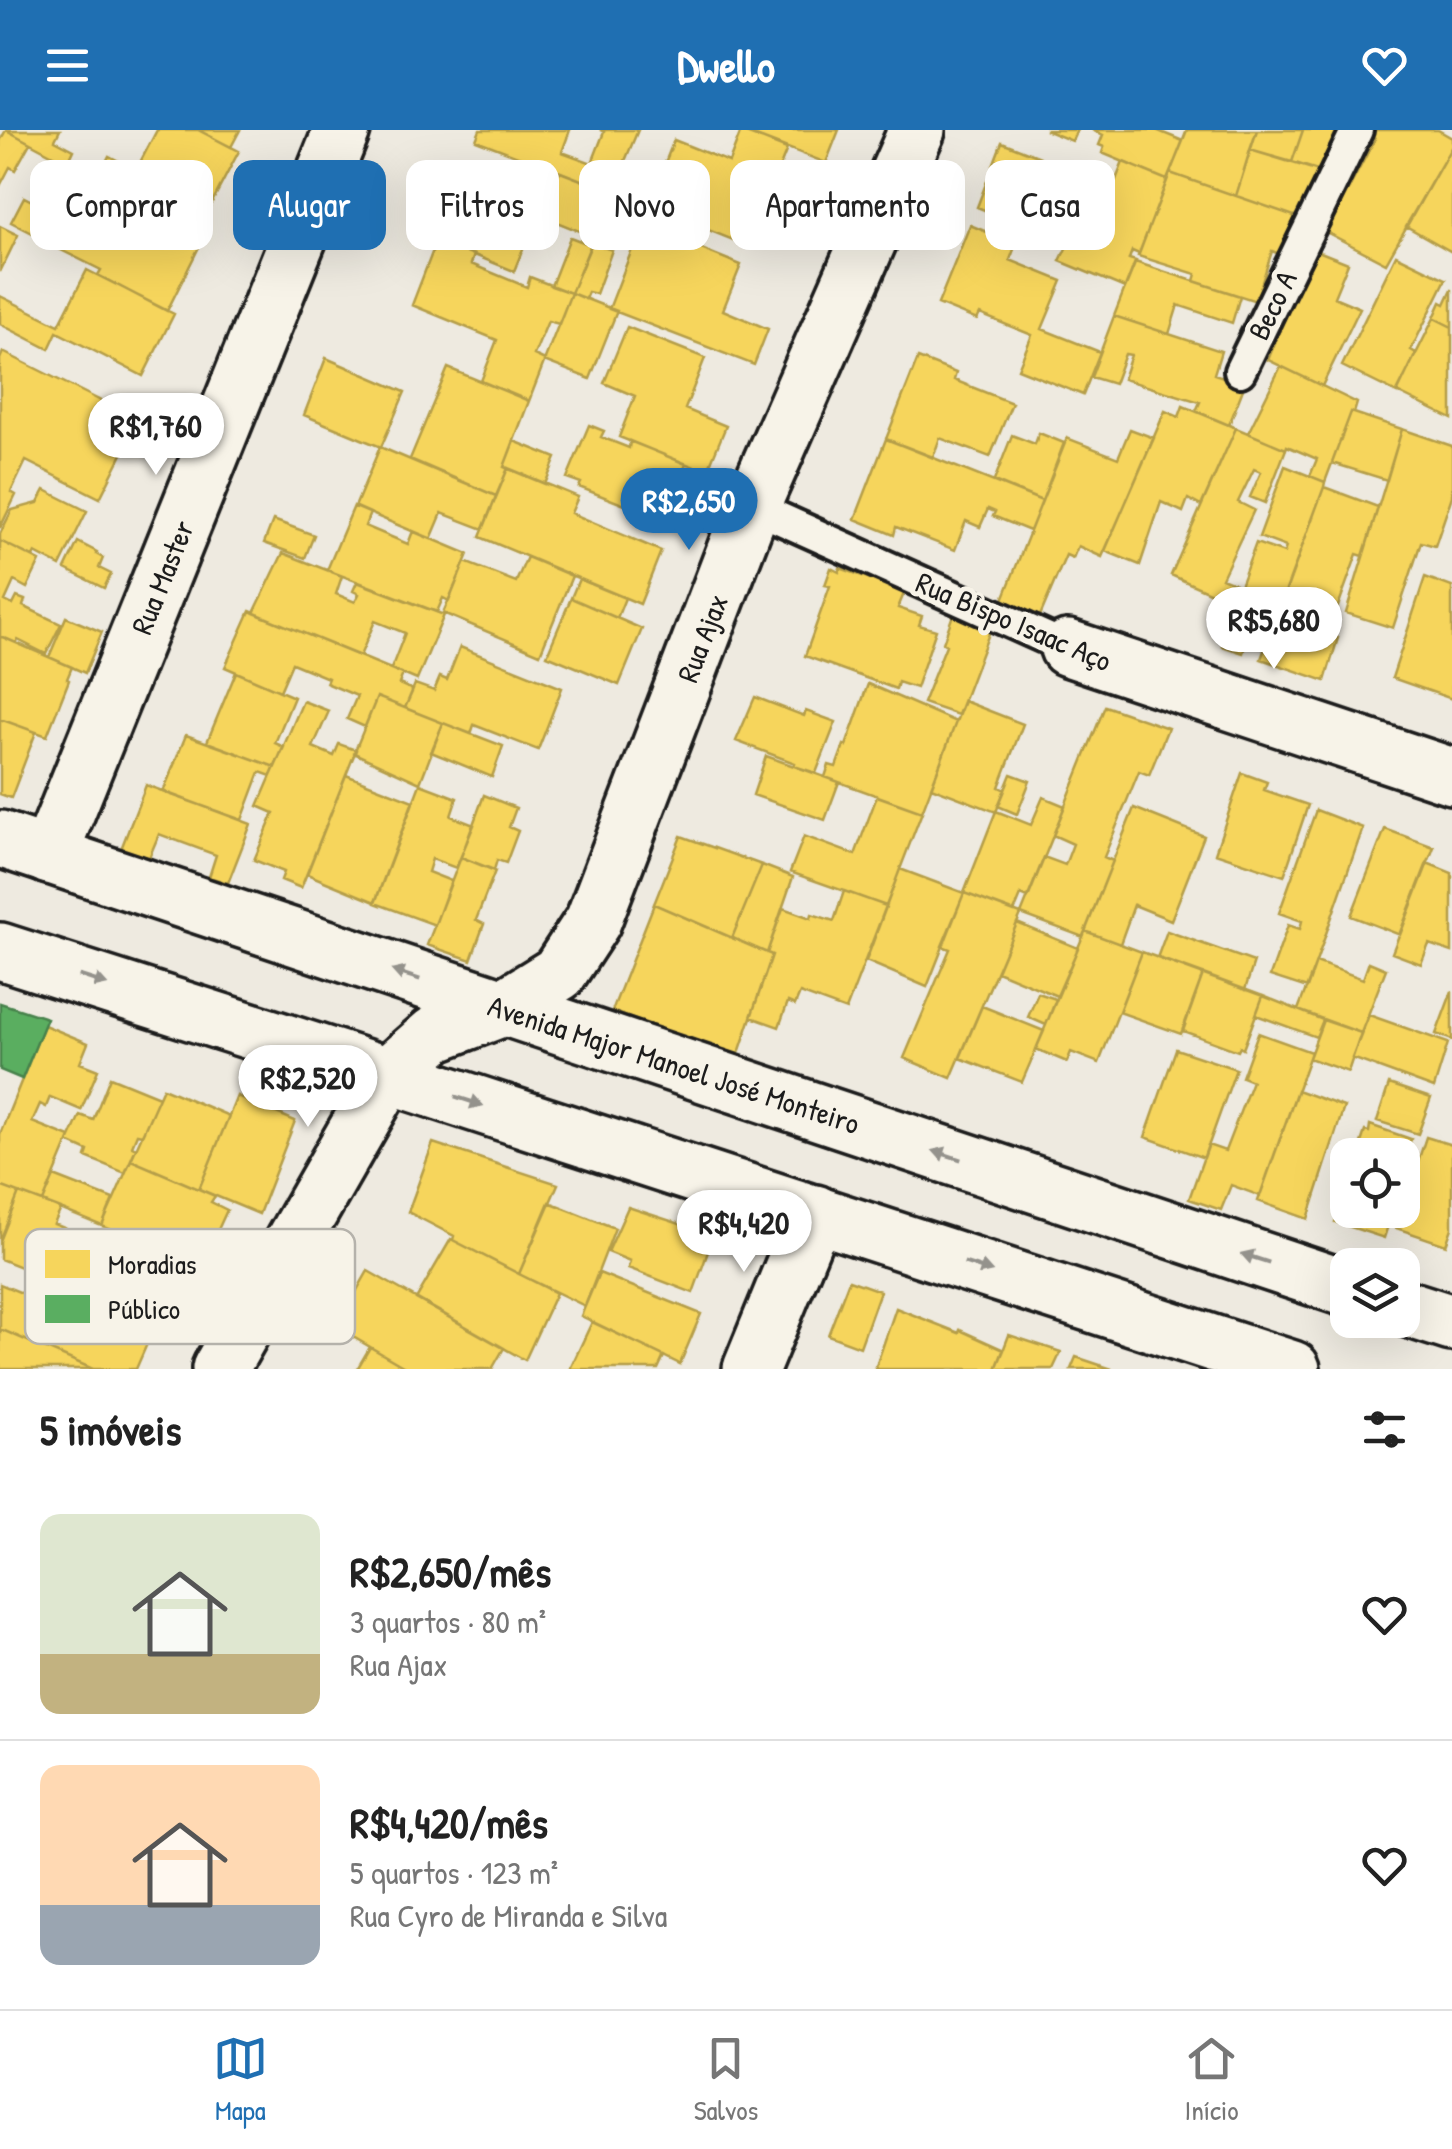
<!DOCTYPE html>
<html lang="pt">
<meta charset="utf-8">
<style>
body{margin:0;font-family:"Patrick Hand",sans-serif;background:#f6f6f6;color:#222;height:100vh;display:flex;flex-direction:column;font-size:38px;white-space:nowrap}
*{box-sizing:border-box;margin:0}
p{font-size:32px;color:#767676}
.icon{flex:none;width:55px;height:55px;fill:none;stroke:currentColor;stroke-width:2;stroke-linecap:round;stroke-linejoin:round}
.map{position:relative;height:1239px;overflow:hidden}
.drawer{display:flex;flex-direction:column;background:#fff;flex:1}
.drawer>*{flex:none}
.hud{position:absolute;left:30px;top:30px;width:1392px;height:90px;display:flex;gap:20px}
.fabs{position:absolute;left:1330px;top:1008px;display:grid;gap:20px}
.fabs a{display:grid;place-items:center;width:90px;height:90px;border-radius:20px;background:#fff;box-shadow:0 10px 40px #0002;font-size:50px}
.price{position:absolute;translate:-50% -85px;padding:0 22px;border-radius:35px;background:#fff;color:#222;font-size:32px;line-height:65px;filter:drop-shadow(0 2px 5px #0008)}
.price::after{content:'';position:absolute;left:50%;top:60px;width:30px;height:22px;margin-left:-15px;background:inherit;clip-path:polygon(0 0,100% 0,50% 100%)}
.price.selected{background:#1f6fb2;color:#fff}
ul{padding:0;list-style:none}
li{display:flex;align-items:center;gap:30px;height:250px;padding:0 40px}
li+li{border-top:2px solid #e0e0e0}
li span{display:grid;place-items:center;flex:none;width:280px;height:200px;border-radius:20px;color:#555}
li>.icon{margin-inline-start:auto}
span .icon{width:120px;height:120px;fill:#fffc;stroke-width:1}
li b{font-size:42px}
h2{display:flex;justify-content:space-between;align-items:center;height:120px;padding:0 40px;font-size:42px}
.chip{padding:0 35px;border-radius:20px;background:#fff;box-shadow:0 10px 40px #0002;font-size:35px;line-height:90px}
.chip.selected{background:#1f6fb2;color:#fff}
header{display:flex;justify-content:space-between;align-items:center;height:130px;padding:0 40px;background:#1f6fb2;color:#fff;font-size:45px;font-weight:700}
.menu{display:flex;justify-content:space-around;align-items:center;height:140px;border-top:2px solid #e0e0e0;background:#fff;font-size:28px;color:#767676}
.menu a{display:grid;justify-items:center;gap:5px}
.menu .selected{color:#1f6fb2}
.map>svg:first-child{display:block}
</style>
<header><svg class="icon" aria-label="menu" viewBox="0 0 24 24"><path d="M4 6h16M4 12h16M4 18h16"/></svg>Dwello<svg class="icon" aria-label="heart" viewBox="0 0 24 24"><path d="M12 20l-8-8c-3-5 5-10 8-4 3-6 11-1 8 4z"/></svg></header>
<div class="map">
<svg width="1452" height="1239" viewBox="0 0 1452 1239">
<rect width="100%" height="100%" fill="#eeeae0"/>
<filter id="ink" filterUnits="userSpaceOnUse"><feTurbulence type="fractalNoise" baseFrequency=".01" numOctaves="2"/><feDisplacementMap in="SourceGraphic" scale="20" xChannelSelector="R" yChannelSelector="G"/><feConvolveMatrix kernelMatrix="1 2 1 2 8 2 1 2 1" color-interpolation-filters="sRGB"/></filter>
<g filter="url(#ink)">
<path fill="#f6d55c" stroke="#b59e49" stroke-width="2.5" d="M 6,0 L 30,13 L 15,40 L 10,37 L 0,56 L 0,11 Z
M 6,0 L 60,0 L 55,10 L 74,20 L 68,33 Z
M 157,0 L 198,0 L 239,21 L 198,99 L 86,42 L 90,33 L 102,40 L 109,26 L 136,40 Z
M 198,0 L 240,0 L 231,17 Z
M 480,0 L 570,0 L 562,22 L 592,33 L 604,2 L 600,0 L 638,0 L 612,62 L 476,10 Z
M 753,0 L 839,0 L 826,33 L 751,4 Z
M 1045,0 L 1077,0 L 1072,11 Z
M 1092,0 L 1156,0 L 1183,11 L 1167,50 L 1102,23 L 1104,17 L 1099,15 L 1103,5 Z
M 1187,0 L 1257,0 L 1236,66 L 1170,43 Z
M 1257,0 L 1303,0 L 1292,32 L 1250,20 Z
M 1303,0 L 1341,0 L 1327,43 L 1292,32 Z
M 1373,0 L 1438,0 L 1452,8 L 1452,16 L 1386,133 L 1326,102 L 1375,9 L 1369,7 Z
M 741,1 L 787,19 L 748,116 L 648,76 L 674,10 L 729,32 Z
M 1002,12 L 1040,27 L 1038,31 L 1098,56 L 1084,92 L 1097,98 L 1123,32 L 1167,50 L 1139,124 L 1132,121 L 1129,129 L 1136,131 L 1125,158 L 1060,131 L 1068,114 L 977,77 Z
M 1452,16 L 1452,122 L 1406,96 Z
M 1250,20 L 1319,41 L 1300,88 L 1236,66 Z
M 61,29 L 206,103 L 167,181 L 98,145 L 101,140 L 39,109 L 40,107 L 11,92 L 24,67 L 38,74 Z
M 548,37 L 612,62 L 594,107 L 547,88 L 539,107 L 529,104 L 514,141 L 437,110 L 462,44 L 536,72 Z
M 1170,43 L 1300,88 L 1284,126 L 1272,121 L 1256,171 L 1194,151 L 1196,144 L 1138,126 Z
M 612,62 L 677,87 L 669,106 L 741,135 L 723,180 L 768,199 L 754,235 L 609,179 L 633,117 L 607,107 L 603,117 L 612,120 L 596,164 L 588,162 L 585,169 L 571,163 Z
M 970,95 L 1016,114 L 1010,130 L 1062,151 L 1042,199 L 1100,222 L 1083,265 L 1018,239 L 1032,205 L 980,184 L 977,190 L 938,174 Z
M 0,96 L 18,105 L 0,142 Z
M 570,107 L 591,115 L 571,163 L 551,156 Z
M 437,110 L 474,125 L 471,134 L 527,157 L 530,147 L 571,163 L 559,194 L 548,191 L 534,225 L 545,230 L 529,271 L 481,251 L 497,210 L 412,175 Z
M 1313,119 L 1348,133 L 1334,167 L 1360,178 L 1322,256 L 1268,230 Z
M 1396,125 L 1446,149 L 1411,220 L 1416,223 L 1397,263 L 1342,236 Z
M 1135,132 L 1240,166 L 1232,193 L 1178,175 L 1169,204 L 1114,186 Z
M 87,140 L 174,184 L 143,246 L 57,202 L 49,219 L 0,194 L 0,166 L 59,195 Z
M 1452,159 L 1452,197 L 1434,188 L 1441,172 L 1445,174 Z
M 571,163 L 617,181 L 590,249 L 544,231 Z
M 1114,186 L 1221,221 L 1214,244 L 1245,254 L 1229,295 L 1196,281 L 1200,272 L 1123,249 L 1131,225 L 1125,224 L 1114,254 L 1091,247 Z
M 1434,188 L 1452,197 L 1452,289 L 1397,262 Z
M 627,197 L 705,228 L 685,279 L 726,296 L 707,342 L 619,307 L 635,266 L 604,253 Z
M 3,222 L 139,290 L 100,368 L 26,331 L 11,362 L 16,365 L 0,398 L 0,229 Z
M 326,228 L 405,262 L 381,317 L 304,285 Z
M 918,228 L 956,243 L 954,250 L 1012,273 L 990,327 L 940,308 L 933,327 L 886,309 Z
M 1281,236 L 1357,273 L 1354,283 L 1351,282 L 1325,352 L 1310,346 L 1317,329 L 1287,316 L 1286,319 L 1248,303 Z
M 448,238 L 529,271 L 504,337 L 508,338 L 496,366 L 410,329 Z
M 1183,276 L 1236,298 L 1201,376 L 1188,369 L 1183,382 L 1161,372 L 1140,435 L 1105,421 L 1165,281 L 1179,287 Z
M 1351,282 L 1402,299 L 1387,350 L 1332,333 Z
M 589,295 L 604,301 L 601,307 L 629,318 L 630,311 L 686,334 L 663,390 L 579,357 L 581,353 L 567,348 Z
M 1236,298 L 1286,319 L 1265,373 L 1250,367 L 1261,342 L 1254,339 L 1238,372 L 1254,380 L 1222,448 L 1234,453 L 1227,470 L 1171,445 Z
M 1130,299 L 1154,308 L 1102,427 L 1078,416 L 1073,428 L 1066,425 L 1037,493 L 1000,477 L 1067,308 L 1118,328 Z
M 1402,299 L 1452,316 L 1452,366 L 1435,416 L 1421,412 L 1393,498 L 1346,483 Z
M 1039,303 L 1064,313 L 1042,371 L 994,351 L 1012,305 L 1035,314 Z
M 886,309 L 1042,371 L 1030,401 L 993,386 L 995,382 L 988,379 L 980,397 L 966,391 L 955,420 L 896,397 L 894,405 L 855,389 Z
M 514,311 L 556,328 L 545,354 L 504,337 Z
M 380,317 L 496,366 L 483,399 L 442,383 L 431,409 L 355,377 Z
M 1285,336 L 1325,352 L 1324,357 L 1265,517 L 1247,511 L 1243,523 L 1222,516 L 1228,503 L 1223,501 L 1256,413 L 1284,423 L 1286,417 L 1259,407 Z
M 508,338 L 578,367 L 571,383 L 661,421 L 640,474 L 480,407 Z
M 1324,357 L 1378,377 L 1363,426 L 1357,424 L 1328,504 L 1338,508 L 1325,551 L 1261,529 Z
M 45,360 L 87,381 L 60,436 L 35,423 L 33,427 L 0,411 L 0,404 L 12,380 L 38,373 Z
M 354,376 L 370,383 L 365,396 L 408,414 L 413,401 L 468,424 L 449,471 L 443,468 L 437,482 L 327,440 Z
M 273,390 L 314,405 L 305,428 L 264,413 Z
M 0,411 L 40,431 L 27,458 L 14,451 L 5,471 L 13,475 L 17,467 L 25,470 L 23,476 L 61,494 L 46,524 L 18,510 L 16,513 L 0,506 Z
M 78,412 L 97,422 L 96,424 L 103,428 L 99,438 L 111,444 L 104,458 L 65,439 Z
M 283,423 L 342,446 L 336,464 L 355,472 L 359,464 L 353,461 L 357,452 L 444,485 L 417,550 L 391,539 L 405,503 L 375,491 L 360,526 L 254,483 Z
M 527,427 L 572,446 L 540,524 L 443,483 L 465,432 L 516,452 Z
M 831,438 L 839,442 L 840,438 L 905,461 L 898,478 L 922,486 L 919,495 L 936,500 L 916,558 L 898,552 L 896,559 L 805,526 L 830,456 L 825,455 Z
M 1425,447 L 1452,457 L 1452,569 L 1392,548 Z
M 579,449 L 625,468 L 617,488 L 571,468 Z
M 571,468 L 642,499 L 619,555 L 547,525 Z
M 955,479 L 993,493 L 958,585 L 923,573 L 946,515 L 943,513 Z
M 250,481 L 403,544 L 399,554 L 413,560 L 405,578 L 377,567 L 365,597 L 347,589 L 357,566 L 326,553 L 328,548 L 292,533 L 280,561 L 225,537 Z
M 66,487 L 102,502 L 85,543 L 49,527 Z
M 0,506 L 72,537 L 67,549 L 69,550 L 47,606 L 0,589 Z
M 460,517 L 562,558 L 538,620 L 474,595 L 471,604 L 405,578 L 415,554 L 434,561 L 440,547 L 447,550 Z
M 236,542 L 294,567 L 275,613 L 284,617 L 275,637 L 207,612 Z
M 868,554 L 956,592 L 922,682 L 825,647 L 829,635 L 836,637 L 844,615 L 846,616 Z
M 377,567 L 443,593 L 420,653 L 354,623 Z
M 755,567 L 804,586 L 806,581 L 836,592 L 816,643 L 794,636 L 795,633 L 736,611 Z
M 303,571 L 329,581 L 313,617 L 334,626 L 339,614 L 356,620 L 301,758 L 281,750 L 284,742 L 254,730 L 274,683 L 258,676 Z
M 964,571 L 1023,594 L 999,657 L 1005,660 L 996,682 L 931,657 Z
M 1105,576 L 1168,598 L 1149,645 L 1139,641 L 1104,727 L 1113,731 L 1083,807 L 1021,784 L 1044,727 L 1065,735 L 1073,714 L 1053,705 Z
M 0,589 L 36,602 L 11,668 L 0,664 Z
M 443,593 L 503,616 L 492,647 L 431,622 Z
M 186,605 L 275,637 L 271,646 L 260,642 L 242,690 L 163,662 Z
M 766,626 L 839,652 L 825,690 L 753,665 Z
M 1242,643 L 1267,652 L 1264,660 L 1308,675 L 1284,746 L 1215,723 Z
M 1011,644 L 1030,651 L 1017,684 L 998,676 Z
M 346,645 L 413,671 L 375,772 L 307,744 Z
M 420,654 L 457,668 L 451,686 L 474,695 L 456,738 L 432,729 L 428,742 L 451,751 L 435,795 L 375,773 Z
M 146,655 L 251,694 L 228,753 L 209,747 L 216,725 L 159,704 L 149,728 L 121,719 Z
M 484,665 L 516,678 L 509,697 L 518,701 L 506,733 L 497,730 L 494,740 L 461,727 Z
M 877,666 L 922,682 L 886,776 L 790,742 L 804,706 L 855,725 Z
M 1043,667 L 1065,676 L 1028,768 L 1021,765 L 1014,782 L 964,763 L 996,681 L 1031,695 Z
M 1134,678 L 1204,706 L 1171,790 L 1134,775 L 1120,814 L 1085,801 Z
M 1316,680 L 1363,698 L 1307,858 L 1270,846 L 1288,795 L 1300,799 L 1302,791 L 1279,783 Z
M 1385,699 L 1434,717 L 1400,805 L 1351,786 Z
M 681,706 L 762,735 L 732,808 L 654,774 Z
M 461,727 L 495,741 L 476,790 L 484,794 L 471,830 L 427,815 Z
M 1427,733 L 1452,743 L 1452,822 L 1429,814 L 1421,834 L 1392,823 Z
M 762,735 L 793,747 L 767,823 L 732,808 Z
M 900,739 L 964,763 L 927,857 L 866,831 Z
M 844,761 L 886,776 L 846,880 L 800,863 L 795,875 L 788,872 L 779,897 L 751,887 L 772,825 L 767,823 L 783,778 L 811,788 L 812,784 L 834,791 Z
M 964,763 L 1021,784 L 951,948 L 904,928 L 950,819 L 942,816 Z
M 654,774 L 772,825 L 737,929 L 612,881 Z
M 1017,793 L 1078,818 L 1057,866 L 997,841 Z
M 1085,801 L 1142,822 L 1099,933 L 1071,922 L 1067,932 L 1036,919 Z
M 1167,801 L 1254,832 L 1245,860 L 1157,828 Z
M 1142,822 L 1203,844 L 1181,904 L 1119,882 Z
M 1316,832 L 1363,849 L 1369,832 L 1386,839 L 1361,903 L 1298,880 Z
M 1203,844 L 1263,866 L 1243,919 L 1240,917 L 1238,921 L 1183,901 Z
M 1452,861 L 1452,910 L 1436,904 Z
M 1038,863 L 1056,869 L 1046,895 L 1028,887 Z
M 1263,866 L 1323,890 L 1316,907 L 1256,885 Z
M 982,876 L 1044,901 L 1022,952 L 960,928 Z
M 1369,885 L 1448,913 L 1434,958 L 1352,928 Z
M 1323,890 L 1361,903 L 1348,942 L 1309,928 Z
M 44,895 L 88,913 L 80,933 L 98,940 L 81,980 L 50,967 L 46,977 L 40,974 L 32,992 L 70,1007 L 43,1072 L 0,1056 L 0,1004 Z
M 1258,903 L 1311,922 L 1260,1066 L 1231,1055 L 1221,1080 L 1189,1069 L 1208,1015 L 1225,1021 L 1252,951 L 1242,947 Z
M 1176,919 L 1236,939 L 1204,1028 L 1145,1007 Z
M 110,947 L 159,967 L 142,1005 L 137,1004 L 132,1016 L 136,1018 L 125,1043 L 86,1027 L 88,1021 L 68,1012 L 80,985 L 93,990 Z
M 1389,954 L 1431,968 L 1418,1004 L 1377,991 Z
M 163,958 L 229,986 L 199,1059 L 131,1030 Z
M 1297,960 L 1344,977 L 1308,1089 L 1258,1071 Z
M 237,966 L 295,991 L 259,1084 L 199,1059 Z
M 1370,995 L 1411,1009 L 1402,1035 L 1402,1025 L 1357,1025 L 1365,1001 L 1369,1002 Z
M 1426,1007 L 1452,1015 L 1452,1098 L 1446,1115 L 1396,1098 Z
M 433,1013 L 558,1054 L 519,1144 L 453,1110 L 454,1106 L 408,1082 Z
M 131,1030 L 215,1066 L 211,1072 L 227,1080 L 201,1137 L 102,1096 Z
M 54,1046 L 113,1069 L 102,1096 L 43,1072 Z
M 1348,1054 L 1348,1080 L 1393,1080 L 1384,1108 L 1335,1092 Z
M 0,1056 L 19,1063 L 0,1111 Z
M 19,1063 L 61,1079 L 54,1094 L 118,1120 L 121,1112 L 167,1130 L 144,1186 L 0,1129 L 0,1111 Z
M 549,1072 L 615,1098 L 585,1176 L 519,1144 Z
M 628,1077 L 714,1105 L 693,1163 L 628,1138 L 630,1131 L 608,1122 Z
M 451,1109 L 556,1163 L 525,1230 L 416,1169 Z
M 368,1141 L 504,1218 L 492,1239 L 408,1239 L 336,1197 Z
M 599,1143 L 701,1184 L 680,1234 L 581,1186 Z
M 29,1145 L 54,1155 L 55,1151 L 157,1191 L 136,1239 L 93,1239 L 0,1199 L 0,1154 L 22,1163 Z
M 849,1150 L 880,1161 L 860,1217 L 828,1205 Z
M 896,1178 L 959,1203 L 960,1200 L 1004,1220 L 996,1239 L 875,1239 Z
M 592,1192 L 664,1226 L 658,1239 L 570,1239 Z
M 0,1199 L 93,1239 L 0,1239 Z
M 1009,1205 L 1061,1222 L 1053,1239 L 996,1239 Z
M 370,1217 L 408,1239 L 357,1239 Z
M 1076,1227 L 1112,1239 L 1071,1239 Z"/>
<path fill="#5aae61" stroke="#47824c" stroke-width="2.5" d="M 0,873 L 47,888 L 22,949 L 0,940 Z"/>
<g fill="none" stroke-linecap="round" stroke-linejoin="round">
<g stroke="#1c1c1c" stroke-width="38">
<path id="lane" d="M 1240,241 L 1357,0
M 752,376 L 1068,518"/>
</g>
<g stroke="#1c1c1c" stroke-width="62">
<path id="street" d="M 1068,518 L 1452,646
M 49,726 L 342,0
M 220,1239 L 388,945 L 435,904 L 503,878 L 559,843 L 593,791 L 752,376 L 917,0
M 751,1239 L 815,1083"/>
</g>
<g stroke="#1c1c1c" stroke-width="62">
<path id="secondary" d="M 0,709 L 1348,1159
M 0,821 L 388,945 L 1292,1239
M 1402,1177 L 1452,1193"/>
</g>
<use href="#lane" stroke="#f7f3e8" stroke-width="30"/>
<use href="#street" stroke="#f7f3e8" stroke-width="55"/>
<use href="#secondary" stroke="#f7f3e8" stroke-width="55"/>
</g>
<defs><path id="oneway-solid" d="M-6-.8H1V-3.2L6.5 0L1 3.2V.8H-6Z" transform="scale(2.5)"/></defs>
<g fill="#94928c">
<use href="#oneway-solid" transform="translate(406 845) rotate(-162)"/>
<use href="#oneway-solid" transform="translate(93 850) rotate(18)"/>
<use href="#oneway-solid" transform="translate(469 971) rotate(18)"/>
<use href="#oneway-solid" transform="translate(947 1025) rotate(-162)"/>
<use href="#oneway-solid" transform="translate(1255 1128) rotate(-162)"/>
<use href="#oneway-solid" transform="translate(978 1137) rotate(18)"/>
</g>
</g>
<g text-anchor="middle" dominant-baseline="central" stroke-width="10" stroke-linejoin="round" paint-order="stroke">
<g font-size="30" fill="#1c1c1c" stroke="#f7f3e8">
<text transform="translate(1272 175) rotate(-64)">Beco A</text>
<text transform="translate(162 447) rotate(-68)">Rua Master</text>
<text transform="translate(1014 491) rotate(23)">Rua Bispo Isaac Aço</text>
<text transform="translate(702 508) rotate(-69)">Rua Ajax</text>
<text transform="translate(674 934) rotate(18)">Avenida Major Manoel José Monteiro</text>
</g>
</g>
<rect x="25" y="1099" width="330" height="115" rx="15" fill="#f7f3e8" stroke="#b5b2ab" stroke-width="2.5"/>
<rect x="45" y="1120" width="45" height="28" fill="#f6d55c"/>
<rect x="45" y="1165" width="45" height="28" fill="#5aae61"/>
<g font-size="28" fill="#1c1c1c">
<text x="108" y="1144">Moradias</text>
<text x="108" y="1189">Público</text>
</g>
</svg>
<div class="fabs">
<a><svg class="icon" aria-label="locate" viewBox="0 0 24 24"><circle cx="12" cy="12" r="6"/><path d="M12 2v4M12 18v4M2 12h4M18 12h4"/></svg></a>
<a><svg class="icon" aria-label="layers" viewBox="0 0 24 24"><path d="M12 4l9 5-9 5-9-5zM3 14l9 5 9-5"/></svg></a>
</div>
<b class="price" style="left:156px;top:348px">R$1,760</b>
<b class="price selected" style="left:689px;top:423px">R$2,650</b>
<b class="price" style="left:1274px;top:542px">R$5,680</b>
<b class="price" style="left:308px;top:1000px">R$2,520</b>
<b class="price" style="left:744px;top:1145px">R$4,420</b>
<div class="hud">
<a class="chip">Comprar</a>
<a class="chip selected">Alugar</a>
<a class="chip">Filtros</a>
<a class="chip">Novo</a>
<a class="chip">Apartamento</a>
<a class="chip">Casa</a>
</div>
</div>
<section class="drawer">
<h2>5 imóveis<svg class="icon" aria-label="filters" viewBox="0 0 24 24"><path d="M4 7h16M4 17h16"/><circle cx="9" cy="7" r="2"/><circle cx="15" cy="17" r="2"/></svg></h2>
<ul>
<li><span style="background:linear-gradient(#dfe7d0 70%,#c2b280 0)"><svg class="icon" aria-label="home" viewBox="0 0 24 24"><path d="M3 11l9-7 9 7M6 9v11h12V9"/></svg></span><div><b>R$2,650/mês</b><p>3 quartos · 80 m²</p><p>Rua Ajax</p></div><svg class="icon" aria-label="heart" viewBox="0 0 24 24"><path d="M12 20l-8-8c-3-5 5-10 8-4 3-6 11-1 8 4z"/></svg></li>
<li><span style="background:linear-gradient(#ffd9b3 70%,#9aa5b1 0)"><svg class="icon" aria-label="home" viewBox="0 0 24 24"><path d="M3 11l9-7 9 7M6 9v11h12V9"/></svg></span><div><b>R$4,420/mês</b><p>5 quartos · 123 m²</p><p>Rua Cyro de Miranda e Silva</p></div><svg class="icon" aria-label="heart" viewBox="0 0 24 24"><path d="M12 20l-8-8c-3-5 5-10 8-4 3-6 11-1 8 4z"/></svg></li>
</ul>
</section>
<nav class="menu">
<a class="selected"><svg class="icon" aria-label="map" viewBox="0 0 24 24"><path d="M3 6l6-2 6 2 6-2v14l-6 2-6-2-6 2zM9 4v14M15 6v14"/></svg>Mapa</a>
<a><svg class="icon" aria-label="saved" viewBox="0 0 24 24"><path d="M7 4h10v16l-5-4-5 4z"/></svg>Salvos</a>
<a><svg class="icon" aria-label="home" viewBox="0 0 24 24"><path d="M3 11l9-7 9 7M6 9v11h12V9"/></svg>Início</a>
</nav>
